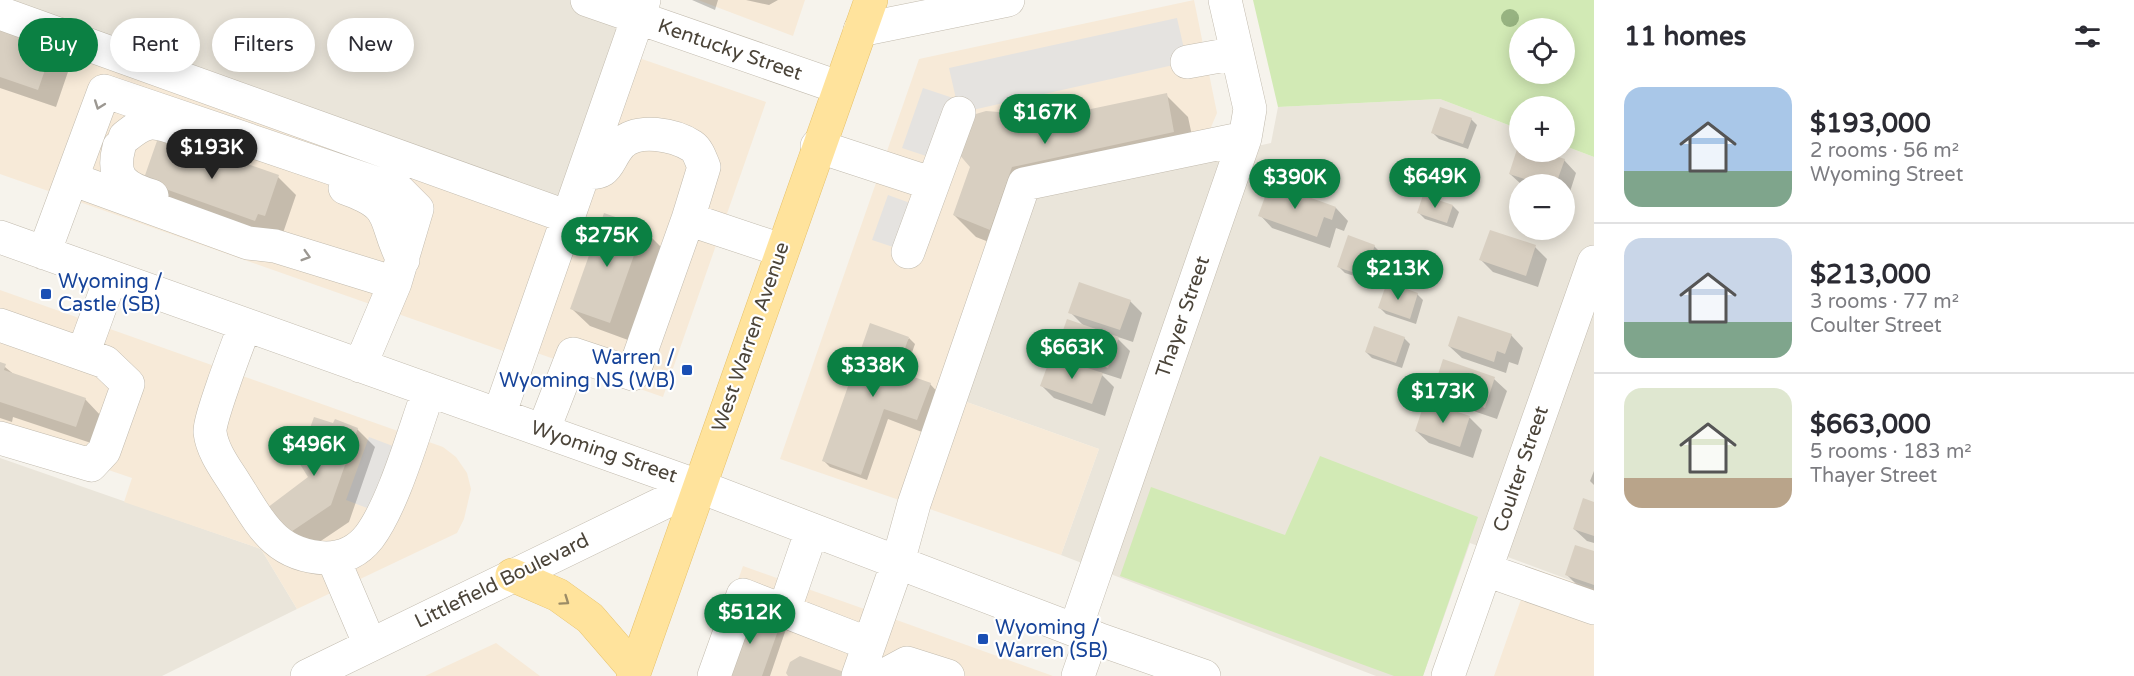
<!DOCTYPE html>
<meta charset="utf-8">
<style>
body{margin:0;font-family:"Varela Round",sans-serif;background:#f2f2f3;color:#2b2b33;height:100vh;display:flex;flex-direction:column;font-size:22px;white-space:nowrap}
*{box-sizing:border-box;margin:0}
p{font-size:20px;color:#7c7c81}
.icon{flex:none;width:33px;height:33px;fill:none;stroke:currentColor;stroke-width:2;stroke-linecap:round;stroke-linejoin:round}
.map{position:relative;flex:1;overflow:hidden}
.panel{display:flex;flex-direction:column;background:#fff;width:540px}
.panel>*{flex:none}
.hud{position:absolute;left:18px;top:18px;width:570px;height:54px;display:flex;gap:12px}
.tools{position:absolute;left:1509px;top:18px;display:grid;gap:12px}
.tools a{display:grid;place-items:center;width:66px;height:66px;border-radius:50%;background:#fff;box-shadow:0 3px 15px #0003;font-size:30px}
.price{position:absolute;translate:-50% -51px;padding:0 14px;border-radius:21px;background:#0b8043;color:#fff;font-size:20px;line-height:39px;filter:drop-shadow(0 2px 3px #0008)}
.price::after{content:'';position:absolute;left:50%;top:36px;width:18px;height:14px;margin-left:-9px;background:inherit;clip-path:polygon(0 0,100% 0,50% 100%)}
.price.on{background:#222;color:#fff}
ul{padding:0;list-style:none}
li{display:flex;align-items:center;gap:18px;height:150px;padding:0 30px}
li+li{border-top:2px solid #e1e1e2}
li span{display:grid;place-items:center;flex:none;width:168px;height:120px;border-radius:18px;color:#555}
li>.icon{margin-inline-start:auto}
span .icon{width:72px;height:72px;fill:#fffc;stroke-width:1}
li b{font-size:26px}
h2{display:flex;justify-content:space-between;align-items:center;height:72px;padding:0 30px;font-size:26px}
.pill{padding:0 21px;border-radius:27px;background:#fff;box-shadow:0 3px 15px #0003;font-size:21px;line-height:54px}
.pill.on{background:#0b8043;color:#fff}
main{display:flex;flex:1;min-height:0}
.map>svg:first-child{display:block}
</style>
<main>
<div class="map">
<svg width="1594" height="676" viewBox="0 0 1594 676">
<rect width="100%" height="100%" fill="#f6f3ec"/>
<path fill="#eae5da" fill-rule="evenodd" d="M 0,0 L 631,0 L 559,205 Z
M 1440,99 L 1519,129 L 1520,152 L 1564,152 L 1565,146 L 1594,157 L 1594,589 L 1470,543 L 1423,676 L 1376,676 L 1061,555 L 1099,449 L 961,400 L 1037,195 L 1271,143 L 1278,107 ZM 1520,184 L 1564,184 L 1564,230 L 1520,230 Z
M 0,458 L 261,549 L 297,609 L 162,676 L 0,676 Z"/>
<path fill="#f7ead8" d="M 698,0 L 805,0 L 793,36 Z
M 1194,0 L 1217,113 L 1209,132 L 1018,174 L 905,502 L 780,459 L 919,59 Z
M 0,23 L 556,220 L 509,353 L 0,174 Z
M 639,58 L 766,102 L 663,397 L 537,353 Z
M 0,290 L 443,447 L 456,457 L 467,473 L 471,489 L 464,519 L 457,533 L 297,609 L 261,549 L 124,502 L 132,478 L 0,433 Z
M 961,400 L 1099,449 L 1061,555 L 924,507 Z
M 743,566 L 870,611 L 846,676 L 704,676 Z
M 1532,568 L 1594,589 L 1594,676 L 1494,676 Z
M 891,618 L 1053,676 L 870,676 Z
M 496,643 L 540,676 L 425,676 Z"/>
<path fill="#d2eab5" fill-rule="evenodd" d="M 1253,0 L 1594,0 L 1594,157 L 1565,146 L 1564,106 L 1520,106 L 1519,129 L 1440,99 L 1278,107 ZM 1520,28 L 1564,28 L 1564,74 L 1520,74 Z
M 1320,456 L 1478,517 L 1423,676 L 1394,676 L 1120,576 L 1151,487 L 1285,535 Z"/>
<path fill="#e5e3e0" d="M 1177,18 L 1187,62 L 959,113 L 941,161 L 902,148 L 923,88 L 956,99 L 949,68 Z
M 888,195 L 924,208 L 908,252 L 872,240 Z
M 369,437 L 406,451 L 383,514 L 346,500 Z"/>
<path fill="#0003" d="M 692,0 L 718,0 L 715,10 Z
M 746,0 L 778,0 L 769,5 Z
M 0,31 L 52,49 L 70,66 L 56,107 L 0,88 Z
M 1166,95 L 1188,117 L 1196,154 L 1034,189 L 1012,251 L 976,237 L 954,215 L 1009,117 L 1018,126 Z
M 1471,119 L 1477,125 L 1468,149 L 1439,139 L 1433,133 Z
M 1520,147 L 1520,152 L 1537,152 L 1564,160 L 1576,173 L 1567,201 L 1564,200 L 1564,184 L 1521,184 L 1510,174 Z
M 218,160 L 278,177 L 296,195 L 283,233 L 273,238 L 163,198 L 145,181 Z
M 1424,197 L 1453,206 L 1459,212 L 1453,228 L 1425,219 L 1419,213 Z
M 1336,208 L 1348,221 L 1344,231 L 1336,228 L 1330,248 L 1272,228 L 1260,215 Z
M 643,229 L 661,247 L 628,340 L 590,326 L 572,309 Z
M 1374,246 L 1380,252 L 1370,281 L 1345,273 L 1339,267 Z
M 1535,247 L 1547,259 L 1538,287 L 1493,272 L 1481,260 Z
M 1417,294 L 1423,300 L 1416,324 L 1386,314 L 1380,308 Z
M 1130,301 L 1142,313 L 1133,342 L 1115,336 L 1130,351 L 1121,379 L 1099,372 L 1114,387 L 1105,416 L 1054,398 L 1042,386 L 1073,365 L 1058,349 L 1085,327 L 1070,312 Z
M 1511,335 L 1523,348 L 1518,365 L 1509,362 L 1506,373 L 1462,358 L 1449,346 Z
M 909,338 L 915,344 L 904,375 L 930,384 L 947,402 L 935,437 L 888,419 L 867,480 L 830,467 L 824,461 Z
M 1404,338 L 1410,344 L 1402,368 L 1372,358 L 1366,352 Z
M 0,363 L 16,376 L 85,399 L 102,417 L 94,444 L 13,417 L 12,422 L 0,418 Z
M 1494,379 L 1507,391 L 1497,419 L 1447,402 L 1434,389 Z
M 1426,403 L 1470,418 L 1482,430 L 1473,458 L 1429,443 L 1416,431 Z
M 334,425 L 357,429 L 375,447 L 349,522 L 297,557 L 280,539 Z
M 1594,471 L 1594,485 L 1590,481 Z
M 1594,504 L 1594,543 L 1587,541 L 1574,529 Z
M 1594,553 L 1594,592 L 1579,587 L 1567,575 Z
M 744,610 L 786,629 L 770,676 L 720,676 Z"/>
<path fill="#d8cfc1" d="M 0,30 L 53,47 L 38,90 L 0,77 Z
M 1167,93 L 1174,132 L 1012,167 L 990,230 L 953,215 L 970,167 L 958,153 L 969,116 L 986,111 L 999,112 L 1010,116 L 1015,125 Z
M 1440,107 L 1472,118 L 1463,144 L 1431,133 Z
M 158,138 L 217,159 L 219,154 L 279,175 L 265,216 L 258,214 L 255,221 L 143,181 Z
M 1519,143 L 1520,152 L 1542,152 L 1565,159 L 1556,184 L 1540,184 L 1509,174 Z
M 1270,183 L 1336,207 L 1332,220 L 1324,217 L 1317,237 L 1258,216 Z
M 1423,195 L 1453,205 L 1447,223 L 1417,213 Z
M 604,213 L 644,227 L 610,323 L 570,309 Z
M 1490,230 L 1536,245 L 1526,276 L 1479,260 Z
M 1348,235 L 1375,245 L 1364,276 L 1337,267 Z
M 1079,282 L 1131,300 L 1120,330 L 1068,313 Z
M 1387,282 L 1418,293 L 1410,319 L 1378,308 Z
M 1458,316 L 1512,334 L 1505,354 L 1497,351 L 1494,362 L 1448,346 Z
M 1067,319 L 1119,337 L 1108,368 L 1056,350 Z
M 870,323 L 909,337 L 897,371 L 931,383 L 917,420 L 884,409 L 861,475 L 822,461 Z
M 1374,326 L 1405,337 L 1396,363 L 1365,352 Z
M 1051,356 L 1103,373 L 1092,404 L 1040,386 Z
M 1443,359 L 1495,377 L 1485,408 L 1433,390 Z
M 0,362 L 6,364 L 4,370 L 86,398 L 76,427 L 0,402 Z
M 1425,401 L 1470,416 L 1460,447 L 1415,431 Z
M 314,417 L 333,423 L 335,419 L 358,428 L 331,505 L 279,540 L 259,514 L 308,477 L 298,461 Z
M 1583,498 L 1594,502 L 1594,536 L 1573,529 Z
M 1575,545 L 1594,551 L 1594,585 L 1565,575 Z
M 743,608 L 781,622 L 762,676 L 719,676 Z
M 800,656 L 844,672 L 842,676 L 788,676 L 786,673 L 790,662 Z"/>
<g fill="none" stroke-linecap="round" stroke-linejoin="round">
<g stroke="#c2bbae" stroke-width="34">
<path id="minor" d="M 587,0 L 838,87
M 0,13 L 568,217
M 860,30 L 1008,0
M 1187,62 L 1237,53
M 125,137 C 147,119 153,120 180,130
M 817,146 L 933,184
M 119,147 C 111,178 123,187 152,196
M 584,172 C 611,176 606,160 621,144 C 638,127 675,135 692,146 C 698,150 701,160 704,167 L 688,219
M 72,179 L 248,243 L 275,246 L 395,283
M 345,188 C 398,207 381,217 403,260
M 0,237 L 698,486 L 1098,639 L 1204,676
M 908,252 L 959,113
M 44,253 L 104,91 L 399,191 L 417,209 L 395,283 L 360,366
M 0,325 L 105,362 L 128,384 L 104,451 L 91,465 L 0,438
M 245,325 C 239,341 208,422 210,432 C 212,451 226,469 236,485 C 261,524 275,556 326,558 C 343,558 358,551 369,537 C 394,504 414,431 429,390
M 83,354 L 111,277
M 499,415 L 644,0
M 543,431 L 573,354 L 633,374 L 688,219 L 781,250
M 333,558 L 370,645
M 1486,570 L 1594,608
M 784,611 L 812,530
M 1075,630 L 1245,138 L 1250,109 L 1225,0
M 307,676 L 698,486
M 714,676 L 743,595 L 869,644
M 858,676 L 898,562 L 914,504 L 1024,184 L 1245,138
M 883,676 L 907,663 L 948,676
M 1078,676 L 1092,636
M 1448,676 L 1594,262"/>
</g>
<g stroke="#e6c16a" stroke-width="34">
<path id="major" d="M 512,575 L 558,595 L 590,618 L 635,670
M 633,676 L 871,0"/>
</g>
<use href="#minor" stroke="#fff" stroke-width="33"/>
<use href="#major" stroke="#ffe39c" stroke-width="33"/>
</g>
<circle fill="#97b381" cx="1510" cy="18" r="9"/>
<defs><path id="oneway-chevron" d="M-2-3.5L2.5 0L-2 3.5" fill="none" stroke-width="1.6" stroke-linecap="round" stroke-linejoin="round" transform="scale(1.5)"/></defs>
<g stroke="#9c9892">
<use href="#oneway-chevron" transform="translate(99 105) rotate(110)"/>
<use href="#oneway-chevron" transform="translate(306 256) rotate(17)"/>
</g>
<use stroke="#9c8c66" href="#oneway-chevron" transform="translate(565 601) rotate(35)"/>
<g fill="#1a4fb4" stroke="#fff" stroke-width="2">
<rect x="40" y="288" width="12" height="12" rx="3"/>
<rect x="681" y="364" width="12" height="12" rx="3"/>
<rect x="977" y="633" width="12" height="12" rx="3"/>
</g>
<g text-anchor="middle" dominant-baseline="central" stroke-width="4.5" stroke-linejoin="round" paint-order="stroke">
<g font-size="20" fill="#4b4439" stroke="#fff">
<text transform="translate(730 50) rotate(19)">Kentucky Street</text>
<text transform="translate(1183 317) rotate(-71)">Thayer Street</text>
<text transform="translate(751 337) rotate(-71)">West Warren Avenue</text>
<text transform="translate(604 452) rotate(19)">Wyoming Street</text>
<text transform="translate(1521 469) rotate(-71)">Coulter Street</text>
<text transform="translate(502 581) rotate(-26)">Littlefield Boulevard</text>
</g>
<g font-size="20" fill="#164399" stroke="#fff" text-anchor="start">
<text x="58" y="282">Wyoming /<tspan x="58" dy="23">Castle (SB)</tspan></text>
<text x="675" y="358" text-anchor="end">Warren /<tspan x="675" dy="23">Wyoming NS (WB)</tspan></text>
<text x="995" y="628">Wyoming /<tspan x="995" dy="23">Warren (SB)</tspan></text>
</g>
</g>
</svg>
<div class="tools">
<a><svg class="icon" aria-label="locate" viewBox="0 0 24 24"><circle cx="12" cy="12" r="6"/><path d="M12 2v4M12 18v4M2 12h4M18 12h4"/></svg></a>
<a>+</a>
<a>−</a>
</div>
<b class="price" style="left:1045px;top:145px">$167K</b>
<b class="price on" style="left:212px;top:180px">$193K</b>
<b class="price" style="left:1435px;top:209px">$649K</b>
<b class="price" style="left:1295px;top:210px">$390K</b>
<b class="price" style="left:607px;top:268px">$275K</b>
<b class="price" style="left:1398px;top:301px">$213K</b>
<b class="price" style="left:1072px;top:380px">$663K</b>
<b class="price" style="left:873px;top:398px">$338K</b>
<b class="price" style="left:1443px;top:424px">$173K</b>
<b class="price" style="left:314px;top:477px">$496K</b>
<b class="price" style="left:750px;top:645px">$512K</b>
<div class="hud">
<a class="pill on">Buy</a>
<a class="pill">Rent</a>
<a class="pill">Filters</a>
<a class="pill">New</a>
</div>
</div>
<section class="panel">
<h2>11 homes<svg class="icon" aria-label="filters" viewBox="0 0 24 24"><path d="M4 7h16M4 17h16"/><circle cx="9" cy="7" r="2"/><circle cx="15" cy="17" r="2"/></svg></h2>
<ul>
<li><span style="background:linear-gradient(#a9c7e8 70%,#7fa58c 0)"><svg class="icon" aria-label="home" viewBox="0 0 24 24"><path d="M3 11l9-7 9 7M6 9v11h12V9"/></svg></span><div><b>$193,000</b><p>2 rooms · 56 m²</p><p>Wyoming Street</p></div></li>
<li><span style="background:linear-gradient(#c9d6e8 70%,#7fa58c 0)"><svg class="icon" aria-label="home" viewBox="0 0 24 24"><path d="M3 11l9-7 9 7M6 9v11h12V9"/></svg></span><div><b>$213,000</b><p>3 rooms · 77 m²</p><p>Coulter Street</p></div></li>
<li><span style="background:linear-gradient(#dfe7d0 75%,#b9a48a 0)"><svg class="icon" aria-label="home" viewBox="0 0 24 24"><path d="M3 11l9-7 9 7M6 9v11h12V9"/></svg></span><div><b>$663,000</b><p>5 rooms · 183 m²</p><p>Thayer Street</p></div></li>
</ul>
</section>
</main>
